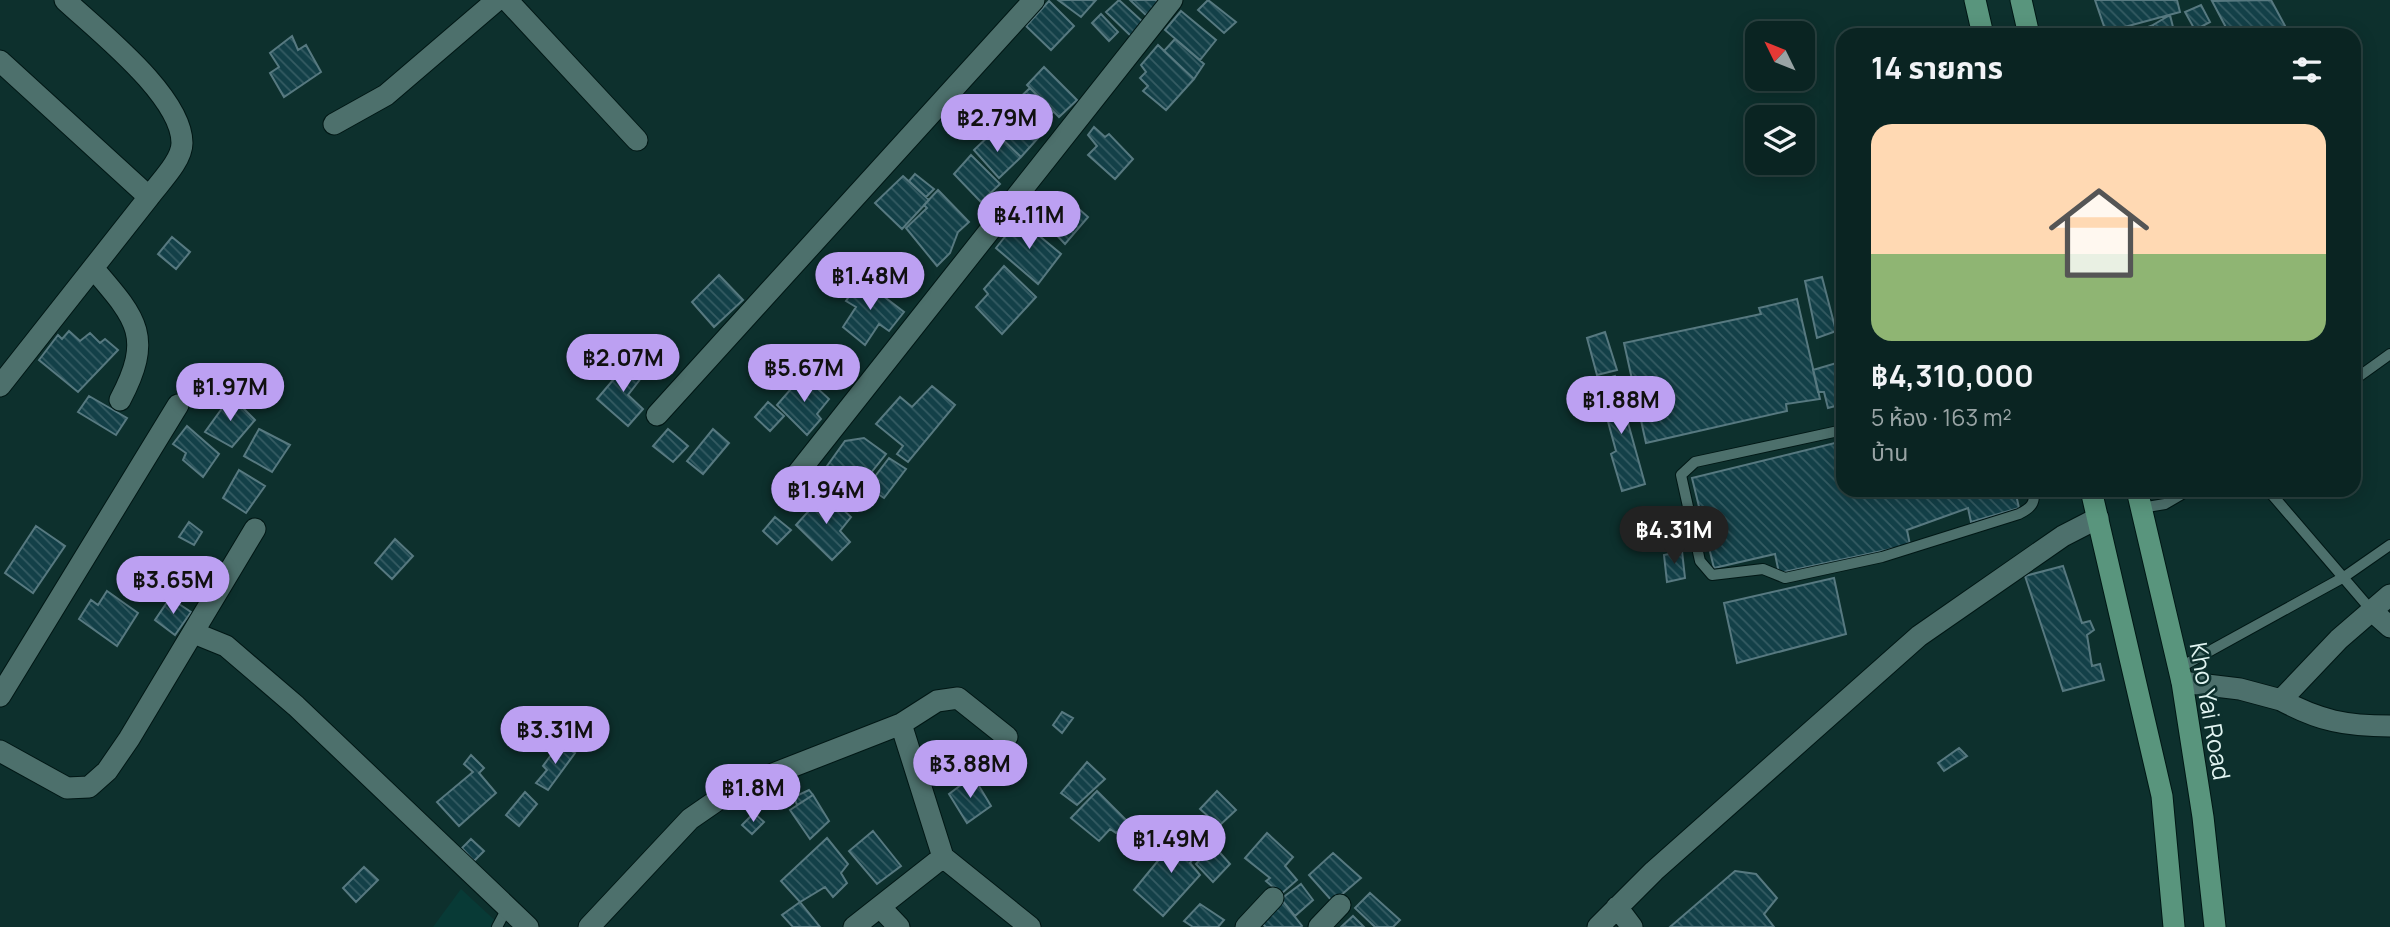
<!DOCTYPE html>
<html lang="th">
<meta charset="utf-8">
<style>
body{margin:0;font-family:Manrope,"Noto Sans Thai",sans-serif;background:#132c2a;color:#f1f3f6;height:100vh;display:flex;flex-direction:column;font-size:26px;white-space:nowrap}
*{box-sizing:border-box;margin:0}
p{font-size:23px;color:#99a4a5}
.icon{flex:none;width:38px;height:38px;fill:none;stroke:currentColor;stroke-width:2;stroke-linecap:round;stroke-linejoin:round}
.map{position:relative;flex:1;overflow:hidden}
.drawer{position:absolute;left:1836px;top:28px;width:525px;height:469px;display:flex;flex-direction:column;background:#0a2422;border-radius:21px;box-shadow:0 4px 18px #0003,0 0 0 2px #2a4140}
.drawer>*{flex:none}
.needle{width:46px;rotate:313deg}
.buttons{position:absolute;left:1745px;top:21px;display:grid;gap:14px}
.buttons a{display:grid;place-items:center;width:70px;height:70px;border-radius:14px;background:#0a2422;box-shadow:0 4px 18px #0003,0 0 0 2px #2a4140;font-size:35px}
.price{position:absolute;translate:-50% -60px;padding:0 16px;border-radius:24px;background:#bca0f2;color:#111;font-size:23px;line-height:46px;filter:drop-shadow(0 2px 4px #0008)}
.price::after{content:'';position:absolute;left:50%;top:42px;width:21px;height:16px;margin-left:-10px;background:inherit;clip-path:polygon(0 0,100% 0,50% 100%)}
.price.current{background:#222;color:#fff}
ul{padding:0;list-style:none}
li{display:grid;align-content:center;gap:14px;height:371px;padding:0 35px}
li+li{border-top:2px solid #2a4140}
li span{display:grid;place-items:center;height:217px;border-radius:21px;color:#555}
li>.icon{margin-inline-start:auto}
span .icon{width:126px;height:126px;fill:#fffc;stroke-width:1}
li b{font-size:30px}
h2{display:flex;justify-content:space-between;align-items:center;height:84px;padding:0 35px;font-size:30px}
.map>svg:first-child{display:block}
</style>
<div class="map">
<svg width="2390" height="927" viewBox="0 0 2390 927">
<defs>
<pattern id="building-back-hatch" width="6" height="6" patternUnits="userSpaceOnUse" patternTransform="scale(1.75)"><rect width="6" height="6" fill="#134048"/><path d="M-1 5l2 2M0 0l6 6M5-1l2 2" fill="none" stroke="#355c63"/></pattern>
</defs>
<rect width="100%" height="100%" fill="#0d302d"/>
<path fill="#083a36" d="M 461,889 L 502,927 L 433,927 Z"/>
<path fill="url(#building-back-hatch)" stroke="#577980" stroke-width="2" d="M 1058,0 L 1096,0 L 1081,17 Z
M 1119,0 L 1144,23 L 1132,37 L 1106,12 Z
M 1130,0 L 1161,0 L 1147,16 Z
M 1208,0 L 1236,22 L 1224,33 L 1198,10 Z
M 2095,0 L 2177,0 L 2180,12 L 2106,32 Z
M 2271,0 L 2290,35 L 2230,35 L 2212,1 Z
M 1049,1 L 1074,26 L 1051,50 L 1026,26 Z
M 2201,5 L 2210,22 L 2195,30 L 2185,12 Z
M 1181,11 L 1216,40 L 1200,60 L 1165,30 Z
M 1101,14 L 1118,32 L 1109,41 L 1092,23 Z
M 2170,15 L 2175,35 L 2156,35 L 2153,25 Z
M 2153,25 L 2156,35 L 2127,35 Z
M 292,36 L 298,50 L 306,45 L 321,72 L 284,97 L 270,73 L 279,67 L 270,53 Z
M 1175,39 L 1204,64 L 1194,79 L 1164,51 Z
M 1158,45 L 1194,79 L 1166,110 L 1143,91 L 1148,86 L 1140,78 L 1146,72 L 1141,65 Z
M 1044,67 L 1077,100 L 1059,117 L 1027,85 Z
M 1030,88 L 1053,112 L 1035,130 L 1013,104 Z
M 1011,113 L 1038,138 L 1021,157 L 994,131 Z
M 1094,127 L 1105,137 L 1109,134 L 1133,159 L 1115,179 L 1088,155 L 1097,146 L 1088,135 Z
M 994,131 L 1021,157 L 999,178 L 974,150 Z
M 971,155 L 1000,184 L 981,202 L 954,174 Z
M 915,174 L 934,189 L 926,197 L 909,181 Z
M 903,176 L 929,200 L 902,229 L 875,203 Z
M 938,190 L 969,222 L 958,232 L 950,253 L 937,266 L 906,228 L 927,208 L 924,205 Z
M 1071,202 L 1088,217 L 1065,244 L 1049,227 Z
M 1019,219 L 1061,254 L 1038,284 L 996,248 Z
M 172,237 L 190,252 L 176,269 L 158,254 Z
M 1004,266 L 1036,297 L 1002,334 L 976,307 L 988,294 L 984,289 Z
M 719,275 L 743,300 L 714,327 L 692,302 Z
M 1822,277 L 1836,331 L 1817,338 L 1805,281 Z
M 861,279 L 904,312 L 889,331 L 879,324 L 865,345 L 843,327 L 856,307 L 846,301 Z
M 1797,299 L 1820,399 L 1786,404 L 1787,411 L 1646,443 L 1624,343 L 1761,314 L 1759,308 Z
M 69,331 L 80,341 L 90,333 L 100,343 L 105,339 L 118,350 L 78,392 L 39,360 L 58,335 L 62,339 Z
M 1605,332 L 1617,370 L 1597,375 L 1587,338 Z
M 630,360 L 645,373 L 628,395 L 643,409 L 628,426 L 597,399 Z
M 1843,361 L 1843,404 L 1828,408 L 1824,392 L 1818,392 L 1813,370 Z
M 803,375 L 829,399 L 817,414 L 821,419 L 807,435 L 777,405 Z
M 1615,376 L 1645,484 L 1622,491 L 1611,454 L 1616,451 L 1597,381 Z
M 932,386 L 955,405 L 908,462 L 897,454 L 903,446 L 876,424 L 900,397 L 912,407 Z
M 89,396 L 127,418 L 116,435 L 78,412 Z
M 231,396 L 255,420 L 232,447 L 205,432 Z
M 768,402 L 784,416 L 770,431 L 755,417 Z
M 187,426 L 219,454 L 203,477 L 183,460 L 186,453 L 173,444 Z
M 259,429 L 290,445 L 272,472 L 244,456 Z
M 668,429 L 688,446 L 673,462 L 653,446 Z
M 713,429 L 729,443 L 703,474 L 687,461 Z
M 864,438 L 886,454 L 846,504 L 817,480 L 845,441 Z
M 1843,441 L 1843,490 L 2015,490 L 2019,508 L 1971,522 L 1968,508 L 1907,530 L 1910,545 L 1779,573 L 1775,554 L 1714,568 L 1692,478 Z
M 889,458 L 906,469 L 884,498 L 867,487 Z
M 239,470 L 265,486 L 246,513 L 223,498 Z
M 825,493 L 851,517 L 840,531 L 850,542 L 832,560 L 796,525 Z
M 775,517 L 791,530 L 777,544 L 763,531 Z
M 189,522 L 202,532 L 194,545 L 179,537 Z
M 36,526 L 65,546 L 33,593 L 5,573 Z
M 395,539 L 413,556 L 392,579 L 375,563 Z
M 1682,551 L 1685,578 L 1667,582 L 1664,555 Z
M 2063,566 L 2082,623 L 2090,621 L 2094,630 L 2087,635 L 2092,666 L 2100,664 L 2104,680 L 2063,691 L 2025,576 Z
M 181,568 L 192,575 L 184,587 L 174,581 Z
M 1834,578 L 1846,634 L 1737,663 L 1724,603 Z
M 107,591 L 138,613 L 117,646 L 79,619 L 91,600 L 98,605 Z
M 170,598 L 191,612 L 175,635 L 155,620 Z
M 1062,712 L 1073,718 L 1062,733 L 1053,725 Z
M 559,744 L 575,753 L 548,790 L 536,783 L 547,770 L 543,766 Z
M 1959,748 L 1967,756 L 1944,771 L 1938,763 Z
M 471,755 L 484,768 L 479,773 L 496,793 L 459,826 L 437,802 L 473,772 L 464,764 Z
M 1087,762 L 1105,779 L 1077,805 L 1061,793 Z
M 973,776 L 991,806 L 967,823 L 949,794 Z
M 809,790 L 813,795 L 797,805 L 794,797 Z
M 1097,791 L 1128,822 L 1116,833 L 1110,829 L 1099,841 L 1071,818 Z
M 1217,791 L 1236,810 L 1219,826 L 1200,809 Z
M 525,792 L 537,804 L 519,826 L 506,815 Z
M 813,795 L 829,821 L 810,839 L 790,810 Z
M 754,813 L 764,822 L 752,834 L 742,825 Z
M 1184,829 L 1201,848 L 1190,863 L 1200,875 L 1163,916 L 1134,890 Z
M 873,831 L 901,866 L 877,884 L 849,851 Z
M 1267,833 L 1293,857 L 1285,866 L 1297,880 L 1281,894 L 1266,881 L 1270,878 L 1245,858 Z
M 827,838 L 848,864 L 841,873 L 847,883 L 833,897 L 825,887 L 800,902 L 781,881 Z
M 471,839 L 484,851 L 474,861 L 462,848 Z
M 1213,845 L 1230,864 L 1213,882 L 1196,864 Z
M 1333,853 L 1361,878 L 1333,902 L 1309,875 Z
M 364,867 L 378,880 L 356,902 L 343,888 Z
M 1735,871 L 1756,874 L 1777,898 L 1764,914 L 1774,927 L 1670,927 Z
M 1301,884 L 1313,900 L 1295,916 L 1281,899 Z
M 1370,893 L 1400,920 L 1393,927 L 1375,927 L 1355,908 Z
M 1281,899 L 1302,926 L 1301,927 L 1266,927 L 1259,921 Z
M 800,902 L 820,927 L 793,927 L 782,915 Z
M 1200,904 L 1224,920 L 1218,927 L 1193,927 L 1184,921 Z
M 1353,916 L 1364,927 L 1341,927 Z"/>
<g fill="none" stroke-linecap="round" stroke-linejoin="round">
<g stroke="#001715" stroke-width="12">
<path id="service" d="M 2354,380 L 2390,354
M 1843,430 L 1695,462 L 1681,475 L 1700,561 L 1712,575 L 1763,569 L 1785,578 L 1882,557 L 2019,514 C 2031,508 2036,503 2033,490
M 2268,490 L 2372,611
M 2141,508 L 2165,504 L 2189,490
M 2179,668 L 2344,577 L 2390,545
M 497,927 L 507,908"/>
</g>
<g stroke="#001715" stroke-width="23">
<path id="minor" d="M 65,0 C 97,30 182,96 182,143 C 182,161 159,183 149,197
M 507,0 L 637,140
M 0,61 L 149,197 L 0,386
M 334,124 L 386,95 L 497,0
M 93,268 C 136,318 154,336 120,400
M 657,415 L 1034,0
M 790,483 L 1172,0
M 2372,611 L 2390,627
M 194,633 L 226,646 L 296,706 L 528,927
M 2182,682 L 2240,689 L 2281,700 L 2339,639 L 2390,595
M 0,696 L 178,405
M 2281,700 C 2320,721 2346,726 2390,726
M 901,724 L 943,857
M 0,751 L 67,788 L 89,787 L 107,771 L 129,739 L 255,529
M 880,907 L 899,927
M 1617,907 L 1632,927
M 589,927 L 690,819 L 732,790 L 901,724 L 937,701 L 958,698 L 1007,737
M 854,927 L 943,857 L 1030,927
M 1246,927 L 1273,898
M 1319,927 L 1340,905
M 1598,927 L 1654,871 L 1919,636 L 2063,536 L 2098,518"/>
</g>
<g stroke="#001715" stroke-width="23">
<path id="primary" d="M 1975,0 L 1983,35
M 2021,0 L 2029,35
M 2091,490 L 2162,796 L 2174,927
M 2137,490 L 2182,682 L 2203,817 L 2215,927"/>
</g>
<use href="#service" stroke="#4d706c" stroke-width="10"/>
<use href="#minor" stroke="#4d706c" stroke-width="21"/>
<use href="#primary" stroke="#59957d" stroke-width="21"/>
</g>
<g text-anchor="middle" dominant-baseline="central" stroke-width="5" stroke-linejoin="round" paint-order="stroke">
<g font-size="24" fill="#e1f4f1" stroke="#0d302d">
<text transform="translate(2211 711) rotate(80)">Kho Yai Road</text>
</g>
</g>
</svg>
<div class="buttons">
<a><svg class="needle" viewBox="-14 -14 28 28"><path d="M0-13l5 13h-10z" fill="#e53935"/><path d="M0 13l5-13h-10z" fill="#99a4a5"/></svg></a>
<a><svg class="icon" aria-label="layers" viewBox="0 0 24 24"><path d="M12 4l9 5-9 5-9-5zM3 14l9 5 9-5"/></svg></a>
</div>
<b class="price" style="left:997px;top:154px">฿2.79M</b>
<b class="price" style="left:1029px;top:251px">฿4.11M</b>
<b class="price" style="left:870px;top:312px">฿1.48M</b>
<b class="price" style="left:623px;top:394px">฿2.07M</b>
<b class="price" style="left:804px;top:404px">฿5.67M</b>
<b class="price" style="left:230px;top:423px">฿1.97M</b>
<b class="price" style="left:1621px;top:436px">฿1.88M</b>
<b class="price" style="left:826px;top:526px">฿1.94M</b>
<b class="price current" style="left:1674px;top:566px">฿4.31M</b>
<b class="price" style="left:173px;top:616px">฿3.65M</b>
<b class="price" style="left:555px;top:766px">฿3.31M</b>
<b class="price" style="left:970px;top:800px">฿3.88M</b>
<b class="price" style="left:753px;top:824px">฿1.8M</b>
<b class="price" style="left:1171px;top:875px">฿1.49M</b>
<section class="drawer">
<h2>14 รายการ<svg class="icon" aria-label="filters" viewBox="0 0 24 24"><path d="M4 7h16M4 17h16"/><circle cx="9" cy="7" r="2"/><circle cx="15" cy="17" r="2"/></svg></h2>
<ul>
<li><span style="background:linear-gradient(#ffd9b3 60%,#8fb573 0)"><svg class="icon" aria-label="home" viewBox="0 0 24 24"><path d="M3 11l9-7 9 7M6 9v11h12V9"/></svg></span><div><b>฿4,310,000</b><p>5 ห้อง · 163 m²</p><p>บ้าน</p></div></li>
</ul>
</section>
</div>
